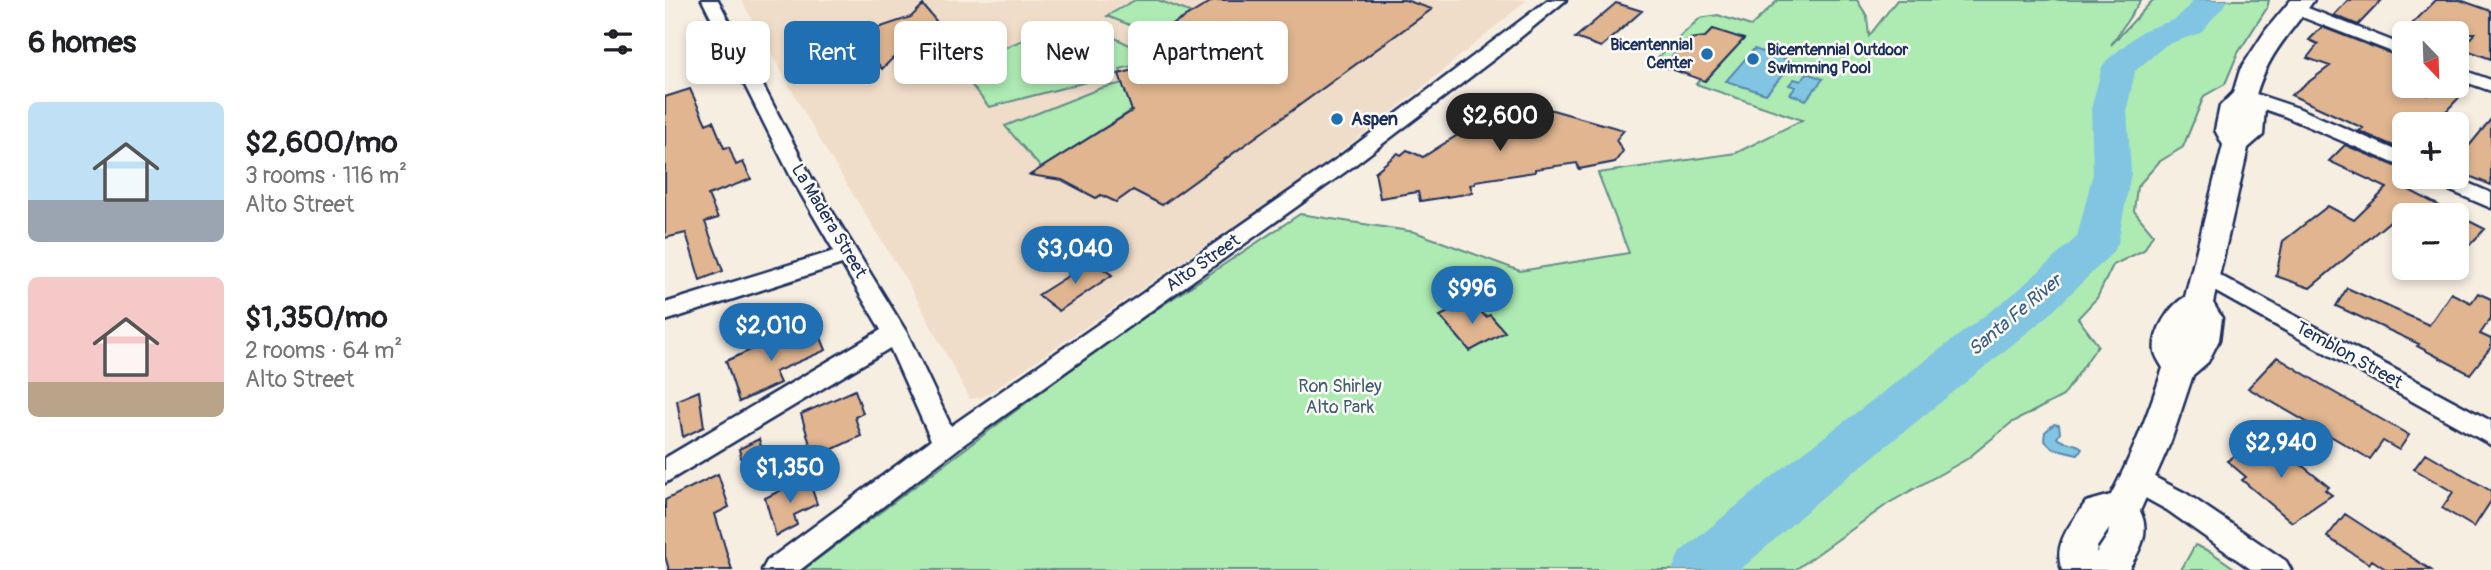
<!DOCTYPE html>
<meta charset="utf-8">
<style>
body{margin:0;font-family:Pangolin,sans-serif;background:#f6f6f6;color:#202124;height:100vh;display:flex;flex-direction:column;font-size:26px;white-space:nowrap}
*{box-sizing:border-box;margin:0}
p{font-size:23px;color:#757577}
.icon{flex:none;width:38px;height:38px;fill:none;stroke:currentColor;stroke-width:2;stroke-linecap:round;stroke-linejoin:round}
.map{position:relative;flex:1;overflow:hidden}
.side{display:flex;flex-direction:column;background:#fff;width:665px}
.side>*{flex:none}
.hud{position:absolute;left:21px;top:21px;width:665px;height:63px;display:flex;gap:14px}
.needle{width:46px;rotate:157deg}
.buttons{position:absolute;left:1727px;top:21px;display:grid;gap:14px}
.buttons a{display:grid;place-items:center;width:77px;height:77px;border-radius:10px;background:#fff;box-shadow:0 4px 10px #0003;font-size:35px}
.price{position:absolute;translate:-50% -60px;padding:0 16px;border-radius:24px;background:#1f6fb2;color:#fff;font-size:23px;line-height:46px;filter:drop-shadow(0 2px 4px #0008)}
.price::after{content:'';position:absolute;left:50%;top:42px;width:21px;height:16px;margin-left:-10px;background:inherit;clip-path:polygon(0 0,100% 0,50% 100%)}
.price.on{background:#222;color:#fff}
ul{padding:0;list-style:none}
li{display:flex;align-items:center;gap:21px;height:175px;padding:0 28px}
li span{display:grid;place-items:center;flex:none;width:196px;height:140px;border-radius:10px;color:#555}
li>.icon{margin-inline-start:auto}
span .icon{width:84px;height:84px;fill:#fffc;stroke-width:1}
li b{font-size:30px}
h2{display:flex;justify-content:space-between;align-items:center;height:84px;padding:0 28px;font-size:30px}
.chip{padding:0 24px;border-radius:10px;background:#fff;box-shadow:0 4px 10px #0003;font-size:24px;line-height:63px}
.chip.on{background:#1f6fb2;color:#fff}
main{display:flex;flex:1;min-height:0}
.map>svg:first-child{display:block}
</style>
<main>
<section class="side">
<h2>6 homes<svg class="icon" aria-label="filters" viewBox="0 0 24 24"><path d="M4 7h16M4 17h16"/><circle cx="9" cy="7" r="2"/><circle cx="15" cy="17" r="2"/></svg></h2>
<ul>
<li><span style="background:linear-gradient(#bfe0f5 70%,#9aa5b1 0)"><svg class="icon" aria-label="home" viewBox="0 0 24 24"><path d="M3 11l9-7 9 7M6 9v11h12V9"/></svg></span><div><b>$2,600/mo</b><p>3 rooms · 116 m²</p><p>Alto Street</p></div></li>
<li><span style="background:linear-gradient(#f6c9c9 75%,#b9a48a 0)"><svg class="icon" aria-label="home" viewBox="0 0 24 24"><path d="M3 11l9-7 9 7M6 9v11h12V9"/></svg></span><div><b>$1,350/mo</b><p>2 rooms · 64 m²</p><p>Alto Street</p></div></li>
</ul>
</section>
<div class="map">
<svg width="1826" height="570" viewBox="0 0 1826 570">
<rect width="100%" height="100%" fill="#f7eee2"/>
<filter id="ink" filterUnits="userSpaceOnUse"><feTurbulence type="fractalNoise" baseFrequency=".0143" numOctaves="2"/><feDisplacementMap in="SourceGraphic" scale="14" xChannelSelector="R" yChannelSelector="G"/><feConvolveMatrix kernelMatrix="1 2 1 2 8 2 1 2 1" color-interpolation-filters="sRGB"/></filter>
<g filter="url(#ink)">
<path fill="#f0ddc9" d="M 76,0 L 862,0 L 750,94 L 650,171 L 318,397 L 305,399 L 244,285 L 160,149 Z"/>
<path fill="#adebb2" stroke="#648d88" stroke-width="2" d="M 470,0 L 493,0 L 527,13 L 490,35 L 442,16 Z
M 1113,0 L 1192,0 L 1202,16 L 1204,36 L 1232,0 L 1476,0 L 1446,45 L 1488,0 L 1604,0 L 1602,8 L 1573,53 L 1560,84 L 1539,96 L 1518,147 L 1494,162 L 1472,187 L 1469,211 L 1488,234 L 1479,250 L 1448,265 L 1432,298 L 1413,318 L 1433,345 L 1398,396 L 1346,423 L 1302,459 L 1224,503 L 1130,570 L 138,570 L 448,338 L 635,214 L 750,232 L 855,271 L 964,253 L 933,173 L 1071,153 L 1137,120 L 1031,84 L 1035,79 L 988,62 L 1035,18 L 1053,15 L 1086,26 Z
M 414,24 L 427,27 L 494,59 L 455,69 L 456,73 L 324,107 L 292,67 L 385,29 Z
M 463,82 L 494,93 L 376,168 L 340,126 L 436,88 Z
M 1530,545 L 1546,552 L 1572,570 L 1516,570 Z"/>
<path fill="#82c5e3" stroke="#5989ae" stroke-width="2" d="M 1089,49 L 1129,62 L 1101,94 L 1061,81 Z
M 1142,73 L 1158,79 L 1141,100 L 1125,94 L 1131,87 L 1124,85 L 1129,79 L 1136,81 Z
M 1389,424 L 1394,425 L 1395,433 L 1392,438 C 1400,445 1409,441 1417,448 L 1413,454 L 1387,448 L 1379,440 L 1380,432 Z"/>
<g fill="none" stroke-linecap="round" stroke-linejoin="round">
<path fill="#82c5e3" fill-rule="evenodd" d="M 1530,0 L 1564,0 L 1535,33 L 1501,45 L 1470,71 L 1462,109 L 1466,173 L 1453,243 L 1447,253 L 1383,316 L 1159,496 L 1075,570 L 1007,570 L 1015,552 L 1123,464 L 1351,292 L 1412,237 L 1428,173 L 1426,109 L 1437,67 L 1442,60 L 1477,31 L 1511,19 Z"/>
</g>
<path fill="#e0b590" stroke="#1b2f5e" stroke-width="2" d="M 549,0 L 740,0 L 767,9 L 497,205 L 468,190 L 451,202 L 436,195 L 431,198 L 397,180 L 365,175 L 467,111 L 454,74 L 531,53 L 489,36 Z
M 1683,0 L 1717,0 L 1693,25 L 1669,15 Z
M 1771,0 L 1795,0 L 1826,11 L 1826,59 L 1796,48 L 1810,33 L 1740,33 L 1740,43 L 1731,40 Z
M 951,3 L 977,11 L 936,47 L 910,38 Z
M 258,5 L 285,38 L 228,58 L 217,69 L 192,35 L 246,17 Z
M 1657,27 L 1740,59 L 1740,86 L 1763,95 L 1771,86 L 1805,86 L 1769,124 L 1740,124 L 1740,151 L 1694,131 L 1698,128 L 1626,95 L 1665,66 L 1642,58 L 1653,44 L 1644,40 Z
M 1048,29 L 1079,39 L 1040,81 L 998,66 L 1025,39 L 1040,37 Z
M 25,89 L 41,124 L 48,121 L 59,148 L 64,147 L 71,165 L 78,162 L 86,179 L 43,195 L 53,218 L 40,222 L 58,271 L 35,280 L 21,233 L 0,238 L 0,97 Z
M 873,106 L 959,130 L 951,140 L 958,151 L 950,162 L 914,169 L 912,163 L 870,169 L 870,172 L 810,181 L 810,184 L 805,185 L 808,193 L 755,201 L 753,192 L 715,198 L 710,172 L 733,153 L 736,155 L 742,150 L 758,157 L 827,113 L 833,116 L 868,111 Z
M 1826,119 L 1826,185 L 1792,171 L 1792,141 L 1804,146 Z
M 1680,145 L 1740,170 L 1740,188 L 1792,215 L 1740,215 L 1740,222 L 1730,217 L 1645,288 L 1611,276 L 1618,241 L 1663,206 L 1689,220 L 1722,188 L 1664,161 Z
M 1792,215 L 1820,229 L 1792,258 Z
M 427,261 L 447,275 L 394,311 L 373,295 Z
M 1682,288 L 1764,325 L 1786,293 L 1806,303 L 1813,293 L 1826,299 L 1826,318 L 1815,334 L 1826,339 L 1826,347 L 1805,374 L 1752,346 L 1754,344 L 1671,306 Z
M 806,301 L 821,317 L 825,315 L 840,332 L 805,351 L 775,316 Z
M 152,328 L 161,350 L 110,372 L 115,383 L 74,402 L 61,361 L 101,343 L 103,349 Z
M 1612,357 L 1665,390 L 1744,435 L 1734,450 L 1718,441 L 1705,459 L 1583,388 Z
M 190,390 L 198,413 L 190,417 L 196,436 L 149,458 L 136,414 Z
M 34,391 L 39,427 L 18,437 L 12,400 Z
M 94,439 L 101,464 L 80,473 L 74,449 Z
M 1609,443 L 1664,487 L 1660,490 L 1667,495 L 1627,522 L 1577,480 L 1581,477 L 1562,461 L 1588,445 L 1595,451 Z
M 1761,453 L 1826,491 L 1826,501 L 1809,527 L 1777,508 L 1788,492 L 1749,469 Z
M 53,474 L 64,507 L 50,514 L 67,570 L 4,570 L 0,556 L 0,500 Z
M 143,477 L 152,504 L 129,515 L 132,525 L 111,536 L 100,498 Z
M 1680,514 L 1766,570 L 1722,570 L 1707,560 L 1704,564 L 1662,537 Z"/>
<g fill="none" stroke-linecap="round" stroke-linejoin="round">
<g stroke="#1b2f5e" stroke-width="5">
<path id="minor" d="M 37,0 L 53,0 L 146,177 L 242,333 L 286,426 L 673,158 L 883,0 L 901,0 L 829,59 L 687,167 L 298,445 L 135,570 L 97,570 L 102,561 L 266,440 L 225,348 L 0,483 L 0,458 L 216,330 L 177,264 L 0,321 L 0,303 L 169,251 L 126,177 Z
M 1630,3 L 1740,46 L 1740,57 L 1624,12 L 1622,8 Z
M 1792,68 L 1826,80 L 1826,91 L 1792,79 Z
M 1579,90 L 1633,108 L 1740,154 L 1740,168 L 1619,116 L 1572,100 L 1570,96 L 1572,92 Z
M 1762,177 L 1789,177 L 1826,193 L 1826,208 L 1765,182 Z
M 1541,268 L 1826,421 L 1826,445 L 1533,282 L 1530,276 L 1533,270 Z
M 1472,468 L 1522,494 L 1621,561 L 1626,570 L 1587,570 L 1502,510 L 1462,488 L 1458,480 L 1462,472 Z"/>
</g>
<g stroke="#1b2f5e" stroke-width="5">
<path id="tertiary" d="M 1626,0 L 1649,0 C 1624,35 1604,52 1591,95 L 1600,107 L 1598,135 L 1583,148 L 1548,303 L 1557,318 L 1554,340 L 1543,362 L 1528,375 L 1506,441 L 1475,511 C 1486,533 1475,550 1463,570 L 1397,570 C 1387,544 1407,522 1421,502 L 1446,495 C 1467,455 1484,412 1498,368 C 1495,363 1491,357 1490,352 C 1487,333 1504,306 1520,297 L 1558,145 L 1550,130 L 1555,106 L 1568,93 L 1575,70 L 1601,30 ZM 1444,529 L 1443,535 L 1431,553 L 1432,547 Z"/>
</g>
<use href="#minor" fill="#fdfcf7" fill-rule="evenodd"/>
<use href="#tertiary" fill="#fdfcf7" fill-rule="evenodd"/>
</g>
</g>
<g fill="#1f6fb2" stroke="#fdfcf7" stroke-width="2.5">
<circle cx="1042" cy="54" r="7"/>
<circle cx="1088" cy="59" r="7"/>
<circle cx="672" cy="119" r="7"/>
</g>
<g text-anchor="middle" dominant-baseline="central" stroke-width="5" stroke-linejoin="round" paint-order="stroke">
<g font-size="16" font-weight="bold" fill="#1b2f5e" stroke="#fdfcf7" text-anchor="end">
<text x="1028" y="45">Bicentennial<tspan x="1028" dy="18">Center</tspan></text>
<text x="1102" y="50" text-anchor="start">Bicentennial Outdoor<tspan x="1102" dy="18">Swimming Pool</tspan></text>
</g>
<g font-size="18" font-weight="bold" fill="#1b2f5e" stroke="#fdfcf7" text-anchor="start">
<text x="686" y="119">Aspen</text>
</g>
<g font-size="18" fill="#1b2f5e" stroke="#fdfcf7">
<text transform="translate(164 221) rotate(59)">La Madera Street</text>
<text transform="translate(538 263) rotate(-35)">Alto Street</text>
<text transform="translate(1684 355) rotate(29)">Temblon Street</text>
</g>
<g font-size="18" fill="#405e73" stroke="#fdfcf7">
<text x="675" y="386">Ron Shirley<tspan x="675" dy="21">Alto Park</tspan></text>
</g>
<g font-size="19" font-style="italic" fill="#3a5c86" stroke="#fdfcf7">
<text transform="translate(1350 315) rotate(-40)">Santa Fe River</text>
</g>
</g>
</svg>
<div class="buttons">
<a><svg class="needle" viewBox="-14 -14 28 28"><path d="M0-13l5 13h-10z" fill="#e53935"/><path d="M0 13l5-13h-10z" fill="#757577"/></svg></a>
<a>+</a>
<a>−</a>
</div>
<b class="price on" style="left:835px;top:153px">$2,600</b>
<b class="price" style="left:410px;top:286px">$3,040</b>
<b class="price" style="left:807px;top:326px">$996</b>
<b class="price" style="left:106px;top:363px">$2,010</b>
<b class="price" style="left:1616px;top:480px">$2,940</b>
<b class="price" style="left:125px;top:505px">$1,350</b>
<div class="hud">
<a class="chip">Buy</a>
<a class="chip on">Rent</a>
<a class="chip">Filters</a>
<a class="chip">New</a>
<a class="chip">Apartment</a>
</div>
</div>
</main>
